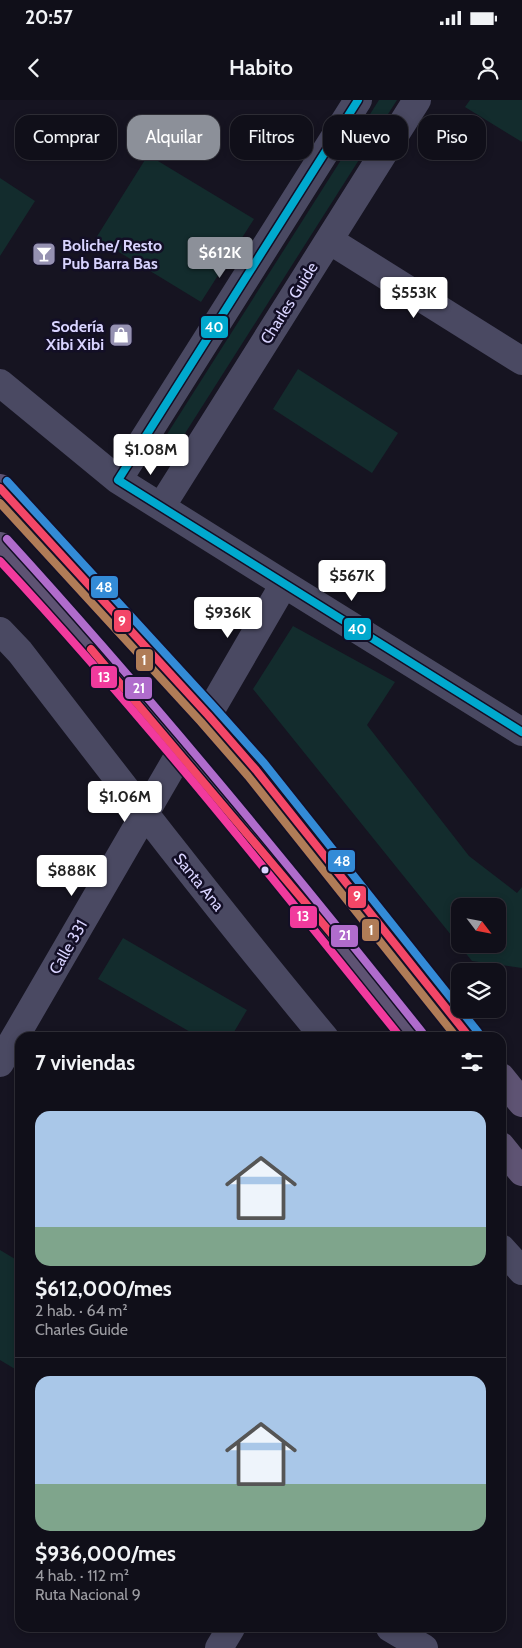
<!DOCTYPE html>
<html lang="es">
<meta charset="utf-8">
<style>
body{margin:0;font-family:Cabin,sans-serif;background:#191822;color:#f1f3f6;height:100vh;display:flex;flex-direction:column;font-size:19px;white-space:nowrap}
*{box-sizing:border-box;margin:0}
p{font-size:16px;color:#9c9ca2}
.icon{flex:none;width:28px;height:28px;fill:none;stroke:currentColor;stroke-width:2;stroke-linecap:round;stroke-linejoin:round}
.map{position:relative;flex:1;overflow:hidden}
.panel{position:absolute;left:15px;top:932px;width:491px;height:600px;display:flex;flex-direction:column;background:#100f19;border-radius:15px;box-shadow:0 2px 8px #0003,0 0 0 1px #302f38}
.panel>*{flex:none}
.banner{position:absolute;left:15px;top:15px;width:492px;height:45px;display:flex;gap:10px}
.needle{width:32px;rotate:122deg}
.fabs{position:absolute;left:451px;top:798px;display:grid;gap:10px}
.fabs a{display:grid;place-items:center;width:55px;height:55px;border-radius:10px;background:#100f19;box-shadow:0 2px 8px #0003,0 0 0 1px #302f38;font-size:25px}
.price{position:absolute;translate:-50% -42px;padding:0 11px;border-radius:5px;background:#fff;color:#222;font-size:16px;line-height:32px;filter:drop-shadow(0 1px 2px #0008)}
.price::after{content:'';position:absolute;left:50%;top:30px;width:15px;height:11px;margin-left:-8px;background:inherit;clip-path:polygon(0 0,100% 0,50% 100%)}
.price.active{background:#8c9099;color:#fff}
ul{padding:0;list-style:none}
li{display:grid;align-content:center;gap:10px;height:265px;padding:0 20px}
li+li{border-top:1px solid #302f38}
li span{display:grid;place-items:center;height:155px;border-radius:15px;color:#555}
li>.icon{margin-inline-start:auto}
span .icon{width:90px;height:90px;fill:#fffc;stroke-width:1}
li b{font-size:21px}
h2{display:flex;justify-content:space-between;align-items:center;height:60px;padding:0 20px;font-size:21px}
.pill{padding:0 18px;border-radius:15px;background:#100f19;box-shadow:0 2px 8px #0003,0 0 0 1px #302f38;font-size:18px;line-height:45px}
.pill.active{background:#8c9099;color:#fff}
.status{display:flex;justify-content:space-between;align-items:center;height:35px;padding:0 25px;background:#100f19;direction:ltr}
.status svg{height:14px;fill:currentColor}
header{display:flex;justify-content:space-between;align-items:center;height:65px;padding:0 20px;background:#100f19;font-size:22px;font-weight:600}
.map>svg:first-child{display:block}
</style>
<div class="status"><b>20:57</b><svg viewBox="0 0 49 12"><path d="M0 12V9h3v3zM5 12V6h3v6zM10 12V3h3v9zM15 12V0h3v12zM26 1h20v11H26zM47 4h2v5h-2z"/></svg></div>
<header><svg class="icon" aria-label="back" viewBox="0 0 24 24"><path d="M15 5l-7 7 7 7"/></svg>Habito<svg class="icon" aria-label="person" viewBox="0 0 24 24"><circle cx="12" cy="8" r="4"/><path d="M4 21q1-7 8-7t8 7"/></svg></header>
<div class="map">
<svg width="522" height="1548" viewBox="0 0 522 1548">
<rect width="100%" height="100%" fill="#161421"/>
<path fill="#132c2d" fill-rule="evenodd" d="M 379,0 L 397,0 L 170,357 L 165,361 L 156,356 L 157,350 Z
M 470,0 L 522,0 L 522,42 L 465,7 Z
M 148,55 L 254,119 L 201,202 L 96,138 Z
M 0,78 L 35,101 L 0,156 Z
M 298,269 L 398,333 L 372,373 L 273,309 Z
M 293,526 L 395,582 L 367,625 L 469,756 L 517,793 L 522,787 L 522,868 L 472,861 L 253,589 ZM 460,806 L 498,806 L 498,844 L 460,844 Z
M 123,838 L 247,910 L 231,937 L 199,937 L 98,879 Z
M 0,1150 L 20,1162 L 20,1272 L 0,1260 Z"/>
<g fill="none" stroke-linecap="round" stroke-linejoin="round">
<path stroke="#4a4962" stroke-width="28" d="M 329,140 L 522,261
M 0,283 L 118,380 L 284,484 L 522,632
M 118,380 L 358,0
M 161,407 L 417,0
M 0,531 L 20,552 C 120,682 220,812 325,938
M 208,615 L 284,484
M 0,963 L 180,653
M 501,1148 L 522,1171
M 390,1528 L 424,1548
M 219,1548 L 231,1528"/>
<path stroke="#5e5373" stroke-width="28" d="M 0,388 L 208,615 L 256,670 L 470,938
M 0,446 C 17,465 35,483 51,502 C 176,644 296,790 414,938
M 501,977 L 522,1003
M 501,1046 L 522,1072"/>
<g stroke="#130f26" stroke-width="11">
<path id="bus-1" d="M 0,388 L 208,615 L 256,670 L 470,938
M 91,549 L 335,838"/>
</g>
<g stroke="#130f26" stroke-width="11">
<path id="bus-2" d="M 358,0 L 118,380 L 522,632"/>
</g>
<g stroke="#130f26" stroke-width="11">
<path id="bus-3" d="M 0,403 L 201,622 L 248,676 L 457,938"/>
</g>
<g stroke="#130f26" stroke-width="11">
<path id="bus-4" d="M 7,381 L 215,608 L 264,663 L 478,932"/>
</g>
<g stroke="#130f26" stroke-width="11">
<path id="bus-5" d="M 0,461 C 141,613 271,776 401,938"/>
</g>
<g stroke="#130f26" stroke-width="11">
<path id="bus-6" d="M 7,439 C 152,598 288,764 422,932"/>
</g>
<use href="#bus-1" stroke="#f34667" stroke-width="8"/>
<use href="#bus-2" stroke="#00a9ce" stroke-width="8"/>
<use href="#bus-3" stroke="#b07c57" stroke-width="8"/>
<use href="#bus-4" stroke="#338bd7" stroke-width="8"/>
<use href="#bus-5" stroke="#f13a9d" stroke-width="8"/>
<use href="#bus-6" stroke="#b06ccc" stroke-width="8"/>
</g>
<defs>
<g id="bar-square" transform="scale(1.25)"><rect x="-9" y="-9" width="18" height="18" rx="4" fill="#9591b1" stroke="#130f26"/><path d="M-6-5H6L.8 .8V4.5H3.5V6h-7V4.5H-.8V.8Z" fill="#fff"/></g>
<g id="shop-square" transform="scale(1.25)"><rect x="-9" y="-9" width="18" height="18" rx="4" fill="#9591b1" stroke="#130f26"/><path d="M-5-2.5h2.3a2.7 3.5 0 0 1 5.4 0H5L5.5 6h-11ZM-1.5-2.5h3a1.5 2.3 0 0 0-3 0Z" fill="#fff"/></g>
</defs>
<g fill-rule="evenodd">
<use href="#bar-square" x="44" y="154"/>
<use href="#shop-square" x="121" y="235"/>
</g>
<circle fill="#d9d4ff" stroke="#130f26" stroke-width="2" cx="265" cy="770" r="4.5"/>
<g text-anchor="middle" dominant-baseline="central" stroke-width="5" stroke-linejoin="round" paint-order="stroke">
<g font-size="16" font-weight="bold" fill="#d9d4ff" stroke="#130f26" text-anchor="start">
<text x="62" y="145">Boliche/ Resto<tspan x="62" dy="18">Pub Barra Bas</tspan></text>
<text x="104" y="226" text-anchor="end">Sodería<tspan x="104" dy="18">Xibi Xibi</tspan></text>
</g>
<g font-size="16" fill="#d9d4ff" stroke="#130f26">
<text transform="translate(289 203) rotate(-58)">Charles Guide</text>
<text transform="translate(199 782) rotate(51)">Santa Ana</text>
<text transform="translate(68 847) rotate(-60)">Calle 331</text>
</g>
</g>
<g stroke="#130f26" stroke-width="2">
<rect x="200" y="215" width="29" height="24" rx="5" fill="#00a9ce"/>
<rect x="90" y="475" width="29" height="24" rx="5" fill="#338bd7"/>
<rect x="113" y="509" width="19" height="24" rx="5" fill="#f34667"/>
<rect x="343" y="517" width="29" height="24" rx="5" fill="#00a9ce"/>
<rect x="135" y="548" width="19" height="24" rx="5" fill="#b07c57"/>
<rect x="90" y="565" width="28" height="24" rx="5" fill="#f13a9d"/>
<rect x="124" y="576" width="29" height="24" rx="5" fill="#b06ccc"/>
<rect x="327" y="749" width="29" height="24" rx="5" fill="#338bd7"/>
<rect x="347" y="785" width="20" height="24" rx="5" fill="#f34667"/>
<rect x="289" y="805" width="29" height="24" rx="5" fill="#f13a9d"/>
<rect x="361" y="818" width="19" height="24" rx="5" fill="#b07c57"/>
<rect x="330" y="824" width="29" height="24" rx="5" fill="#b06ccc"/>
</g>
<g font-size="14" text-anchor="middle" font-weight="bold" fill="#fff">
<text x="214" y="232">40</text>
<text x="104" y="492">48</text>
<text x="122" y="526">9</text>
<text x="357" y="534">40</text>
<text x="144" y="565">1</text>
<text x="104" y="582">13</text>
<text x="139" y="593">21</text>
<text x="342" y="766">48</text>
<text x="357" y="801">9</text>
<text x="303" y="821">13</text>
<text x="371" y="835">1</text>
<text x="345" y="840">21</text>
</g>
</svg>
<div class="fabs">
<a><svg class="needle" viewBox="-14 -14 28 28"><path d="M0-13l5 13h-10z" fill="#e53935"/><path d="M0 13l5-13h-10z" fill="#9c9ca2"/></svg></a>
<a><svg class="icon" aria-label="layers" viewBox="0 0 24 24"><path d="M12 4l9 5-9 5-9-5zM3 14l9 5 9-5"/></svg></a>
</div>
<b class="price active" style="left:220px;top:179px">$612K</b>
<b class="price" style="left:414px;top:219px">$553K</b>
<b class="price" style="left:151px;top:376px">$1.08M</b>
<b class="price" style="left:352px;top:502px">$567K</b>
<b class="price" style="left:228px;top:539px">$936K</b>
<b class="price" style="left:125px;top:723px">$1.06M</b>
<b class="price" style="left:72px;top:797px">$888K</b>
<div class="banner">
<a class="pill">Comprar</a>
<a class="pill active">Alquilar</a>
<a class="pill">Filtros</a>
<a class="pill">Nuevo</a>
<a class="pill">Piso</a>
</div>
<section class="panel">
<h2>7 viviendas<svg class="icon" aria-label="filters" viewBox="0 0 24 24"><path d="M4 7h16M4 17h16"/><circle cx="9" cy="7" r="2"/><circle cx="15" cy="17" r="2"/></svg></h2>
<ul>
<li><span style="background:linear-gradient(#a9c7e8 75%,#7fa58c 0)"><svg class="icon" aria-label="home" viewBox="0 0 24 24"><path d="M3 11l9-7 9 7M6 9v11h12V9"/></svg></span><div><b>$612,000/mes</b><p>2 hab. · 64 m²</p><p>Charles Guide</p></div></li>
<li><span style="background:linear-gradient(#a9c7e8 70%,#7fa58c 0)"><svg class="icon" aria-label="home" viewBox="0 0 24 24"><path d="M3 11l9-7 9 7M6 9v11h12V9"/></svg></span><div><b>$936,000/mes</b><p>4 hab. · 112 m²</p><p>Ruta Nacional 9</p></div></li>
</ul>
</section>
</div>
